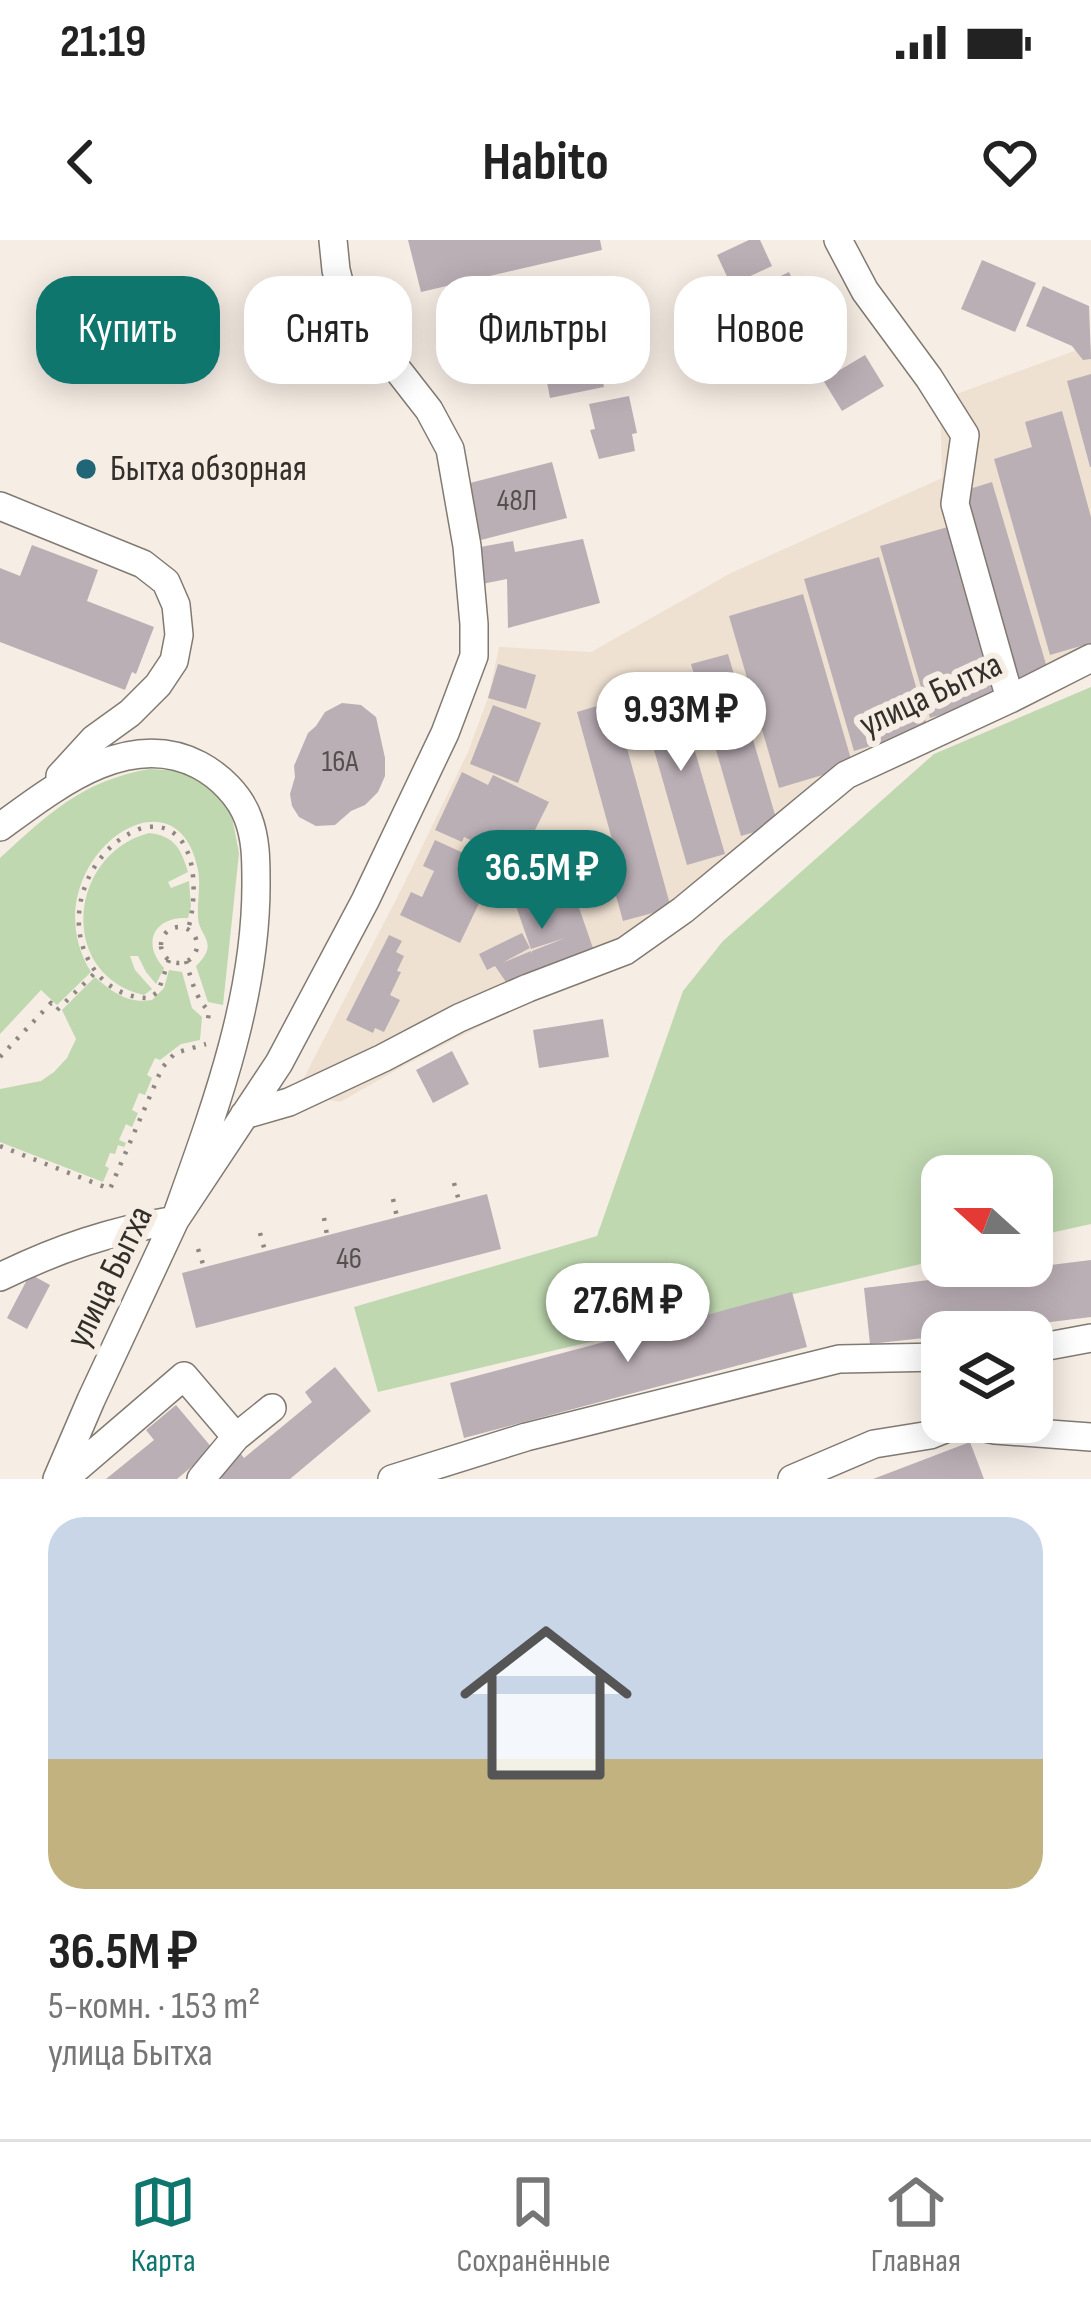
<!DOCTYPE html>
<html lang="ru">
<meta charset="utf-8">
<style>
body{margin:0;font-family:"Sofia Sans Condensed",sans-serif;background:#f6f6f6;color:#222;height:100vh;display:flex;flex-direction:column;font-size:45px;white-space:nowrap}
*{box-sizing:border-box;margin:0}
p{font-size:39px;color:#767676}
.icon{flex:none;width:66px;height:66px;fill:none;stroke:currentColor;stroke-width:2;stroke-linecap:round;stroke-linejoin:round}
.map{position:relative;height:1239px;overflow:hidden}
.details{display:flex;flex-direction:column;background:#fff;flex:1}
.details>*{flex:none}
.guide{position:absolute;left:36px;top:36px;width:1020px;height:108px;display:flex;gap:24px}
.needle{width:78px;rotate:291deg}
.buttons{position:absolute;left:921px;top:915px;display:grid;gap:24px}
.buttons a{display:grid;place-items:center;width:132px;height:132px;border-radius:24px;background:#fff;box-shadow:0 6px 30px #0003;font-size:60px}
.price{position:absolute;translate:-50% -102px;padding:0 27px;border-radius:42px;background:#fff;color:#222;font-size:39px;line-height:78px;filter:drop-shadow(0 3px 6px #0008)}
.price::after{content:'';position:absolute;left:50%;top:72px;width:36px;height:27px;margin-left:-18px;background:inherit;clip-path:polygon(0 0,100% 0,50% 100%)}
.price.active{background:#0f766e;color:#fff}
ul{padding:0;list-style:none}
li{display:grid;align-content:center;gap:24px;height:636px;padding:0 48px}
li+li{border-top:3px solid #e0e0e0}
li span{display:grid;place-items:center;height:372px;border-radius:36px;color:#555}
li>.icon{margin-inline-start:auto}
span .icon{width:216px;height:216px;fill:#fffc;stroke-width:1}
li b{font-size:51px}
.tag{padding:0 42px;border-radius:36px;background:#fff;box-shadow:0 6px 30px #0003;font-size:42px;line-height:108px}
.tag.active{background:#0f766e;color:#fff}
.status{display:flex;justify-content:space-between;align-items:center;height:84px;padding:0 60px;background:#fff;direction:ltr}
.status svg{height:33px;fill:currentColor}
header{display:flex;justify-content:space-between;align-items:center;height:156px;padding:0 48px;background:#fff;font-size:54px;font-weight:700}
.dock{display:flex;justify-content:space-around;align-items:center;height:168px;border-top:3px solid #e0e0e0;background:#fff;font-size:33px;color:#767676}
.dock a{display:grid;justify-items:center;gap:6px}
.dock .active{color:#0f766e}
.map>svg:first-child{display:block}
</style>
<div class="status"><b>21:19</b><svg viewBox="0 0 49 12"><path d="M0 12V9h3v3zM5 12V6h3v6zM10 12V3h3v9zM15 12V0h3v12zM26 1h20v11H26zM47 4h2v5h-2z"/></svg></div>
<header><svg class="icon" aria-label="back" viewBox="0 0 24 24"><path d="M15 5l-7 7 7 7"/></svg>Habito<svg class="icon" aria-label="heart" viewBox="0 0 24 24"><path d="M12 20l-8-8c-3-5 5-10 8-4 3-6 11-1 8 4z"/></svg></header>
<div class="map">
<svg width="1091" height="1239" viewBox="0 0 1091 1239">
<rect width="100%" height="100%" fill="#f6ede4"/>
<path fill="#efe1d2" d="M 1091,105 L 1091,418 L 853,540 L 593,728 L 409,823 L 340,862 L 296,853 L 403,646 L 468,512 L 488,458 L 499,407 L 591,412 L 731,333 L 942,238 L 940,160 Z"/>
<path fill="#bfd8b0" d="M 1091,447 L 1091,984 L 1032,997 L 1032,936 L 942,936 L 942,1019 L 378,1152 L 354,1067 L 597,996 L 683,751 L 723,701 L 934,514 Z
M 149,529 L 182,531 L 200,537 L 230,567 L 239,613 L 223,765 L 208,762 L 196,726 C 221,702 198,696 198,677 C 197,661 201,646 198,630 C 176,515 27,628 91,732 L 57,765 L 41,750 L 0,794 L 0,618 C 48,574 82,541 149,529 Z
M 149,593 C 175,596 181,609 188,632 L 168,642 L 171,648 L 189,641 L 191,666 L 188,678 C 154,676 141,703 164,728 L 156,744 L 146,732 L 138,716 L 130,716 L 135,730 L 152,749 L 144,755 C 57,735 68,614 149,593 Z
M 169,730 L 182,732 L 192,768 L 202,777 L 200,800 L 181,804 L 160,820 L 155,818 L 147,835 L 152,838 L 145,855 L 139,853 L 132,870 L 138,873 L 132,887 L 126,884 L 119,900 L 126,903 L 124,907 L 118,905 L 115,914 L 110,913 L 105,926 L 109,928 L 103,942 L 0,902 L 0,849 L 41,841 L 54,832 L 67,818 L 76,799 L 62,770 L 95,737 C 112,752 128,764 152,760 L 164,748 Z"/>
<path fill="#baafb5" d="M 408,0 L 600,0 L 602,10 L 421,52 Z
M 749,0 L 760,0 L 772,26 L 731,45 L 717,15 Z
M 982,20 L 1036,43 L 1015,92 L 961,69 Z
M 789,32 L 806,68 L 767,87 L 750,51 Z
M 1043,46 L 1089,66 L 1091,119 L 1083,120 L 1072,106 L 1026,86 Z
M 586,57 L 594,92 L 573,96 L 566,61 Z
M 547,63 L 556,103 L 505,115 L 496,74 Z
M 643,95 L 647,115 L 613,122 L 609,101 Z
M 596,105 L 604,147 L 550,158 L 542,116 Z
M 865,115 L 884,146 L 842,171 L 823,140 Z
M 1091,134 L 1091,227 L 1090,227 L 1067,141 Z
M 629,156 L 637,193 L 632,194 L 635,211 L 599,219 L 590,190 L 595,189 L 589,164 Z
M 1062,171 L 1091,277 L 1091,403 L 1050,415 L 994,219 L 1032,207 L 1025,182 Z
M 552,222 L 567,278 L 481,300 L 466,244 Z
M 992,242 L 1048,431 L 1010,442 L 963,251 Z
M 955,285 L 1004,456 L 930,478 L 880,306 Z
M 583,299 L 600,363 L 508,388 L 507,339 L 482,344 L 475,308 L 513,301 L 515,312 Z
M 32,305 L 98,330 L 87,361 L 154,387 L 136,434 L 132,432 L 125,450 L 0,402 L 0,328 L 20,336 Z
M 879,317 L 928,489 L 854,511 L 804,339 Z
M 803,354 L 853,526 L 779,548 L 729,376 Z
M 728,414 L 778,585 L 741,596 L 691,424 Z
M 498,424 L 536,435 L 526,469 L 488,458 Z
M 675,443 L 725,614 L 687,625 L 638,454 Z
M 614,461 L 671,668 L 623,681 L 613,645 L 624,643 L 577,472 Z
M 342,463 L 361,465 L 376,477 L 385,518 L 385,536 L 378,552 L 365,565 L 351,571 L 335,585 L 316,586 L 299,577 L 292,566 L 290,554 L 295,537 L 294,526 L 308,493 L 316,486 L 325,472 Z
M 493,465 L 541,483 L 518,543 L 470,524 Z
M 462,532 L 488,545 L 493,535 L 549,562 L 529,602 L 507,592 L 497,612 L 464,597 L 462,602 L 435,590 Z
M 435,600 L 496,628 L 460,703 L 400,675 L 411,652 L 422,657 L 434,631 L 423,626 Z
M 550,639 L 569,639 L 594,711 L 506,742 L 495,726 L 487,730 L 479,714 L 522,693 L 530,708 L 502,723 L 531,711 L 532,714 L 532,711 L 565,698 L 531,709 L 516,666 L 518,653 Z
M 389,695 L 402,701 L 396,712 L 404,716 L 397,731 L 401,732 L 390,755 L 400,760 L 384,792 L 375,788 L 373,793 L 346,780 Z
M 603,779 L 609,817 L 539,828 L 533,790 Z
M 452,811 L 469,844 L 433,863 L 416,830 Z
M 487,954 L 501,1009 L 196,1088 L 182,1033 Z
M 1091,1020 L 1091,1077 L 970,1092 L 942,1092 L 942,1096 L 870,1104 L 864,1048 Z
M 30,1034 L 50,1045 L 27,1089 L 7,1078 Z
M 792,1052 L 807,1107 L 464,1198 L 450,1143 Z
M 335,1127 L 371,1171 L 290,1239 L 222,1239 L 213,1228 L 237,1209 L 244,1218 L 312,1162 L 305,1152 Z
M 176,1165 L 213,1209 L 177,1239 L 106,1239 L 154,1200 L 146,1190 Z
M 970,1202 L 984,1239 L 873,1239 Z"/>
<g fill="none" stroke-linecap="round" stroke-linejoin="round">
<g stroke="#817a72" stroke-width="30">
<path id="minor" d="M 838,0 L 865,51 L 929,138 L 965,195 L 955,264 L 1010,459
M 0,266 L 143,324 L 166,342 L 176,365 L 179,395 L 174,421 L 158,445 L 130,473 L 94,499 L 60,536
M 0,587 C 55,547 128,488 199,525 C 220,536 240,556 248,578 C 256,599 256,620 256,641 C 257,758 214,871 175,980 C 111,991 59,1008 0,1037
M 244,875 L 289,862 L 383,818 L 459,778 L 528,748 L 625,711 L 683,670 L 846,535 L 1010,459 L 1091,418
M 1032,1109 L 1091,1098
M 57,1239 L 91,1160 L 175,980 L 279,823 L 365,661 L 445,493 L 474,416 L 474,384 L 467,306 L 450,209 L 429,170 L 344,61 L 336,30 L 333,0
M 64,1239 L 184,1136 L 236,1197
M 201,1239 L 236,1197 L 272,1168
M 392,1239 L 526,1197 L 839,1119 L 942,1117
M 792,1239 L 874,1204 L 930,1195 L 960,1183 L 995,1190 L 1091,1197"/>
</g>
<path stroke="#8e8882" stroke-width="4.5" stroke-dasharray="3 9" stroke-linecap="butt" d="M161 705a18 18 0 1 1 36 0a18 18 0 1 1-36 0Z
M 169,720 L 158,752 L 149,758 C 123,758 101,744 89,721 C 66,679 84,624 122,598 C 128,594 139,588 147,587 C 200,581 198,657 188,689
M 186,721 C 191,738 195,758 209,771 L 207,787
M 57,770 L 96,732
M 0,817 L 51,763 L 53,765
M 0,906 L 110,949 L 162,828 L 175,813 L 206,804
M 454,943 L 459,961
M 393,959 L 397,977
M 324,978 L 327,995
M 260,993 L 265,1011
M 198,1009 L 204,1027
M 987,1090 L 987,1092"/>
<use href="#minor" stroke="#fff" stroke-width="27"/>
</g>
<circle fill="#216677" stroke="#f6ede4" stroke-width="4.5" cx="86" cy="229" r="12"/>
<g text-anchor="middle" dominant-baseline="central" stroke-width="12" stroke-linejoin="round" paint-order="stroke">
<g font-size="30" fill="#55504e">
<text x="517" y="261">48Л</text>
<text x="340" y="522">16А</text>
<text x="349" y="1019">46</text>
</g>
<g font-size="36" fill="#33302c" stroke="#f6ede4" text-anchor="start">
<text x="110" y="229">Бытха обзорная</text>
</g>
<g font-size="36" fill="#33302c" stroke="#f6ede4">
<text transform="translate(931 455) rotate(-25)">улица Бытха</text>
<text transform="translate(110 1037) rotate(-64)">улица Бытха</text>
</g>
</g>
</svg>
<div class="buttons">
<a><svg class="needle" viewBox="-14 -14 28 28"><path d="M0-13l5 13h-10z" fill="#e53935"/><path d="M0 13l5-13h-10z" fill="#767676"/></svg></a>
<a><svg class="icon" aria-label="layers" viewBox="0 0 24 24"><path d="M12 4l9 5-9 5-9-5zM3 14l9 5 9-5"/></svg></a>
</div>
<b class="price" style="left:681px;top:534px">9.93M ₽</b>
<b class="price active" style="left:542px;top:692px">36.5M ₽</b>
<b class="price" style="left:628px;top:1125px">27.6M ₽</b>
<div class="guide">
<a class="tag active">Купить</a>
<a class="tag">Снять</a>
<a class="tag">Фильтры</a>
<a class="tag">Новое</a>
</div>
</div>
<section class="details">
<ul>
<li><span style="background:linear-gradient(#c9d6e8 65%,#c2b280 0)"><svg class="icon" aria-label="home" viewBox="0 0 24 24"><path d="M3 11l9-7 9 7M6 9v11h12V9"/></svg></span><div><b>36.5M ₽</b><p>5-комн. · 153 m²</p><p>улица Бытха</p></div></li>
</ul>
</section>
<nav class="dock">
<a class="active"><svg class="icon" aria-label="map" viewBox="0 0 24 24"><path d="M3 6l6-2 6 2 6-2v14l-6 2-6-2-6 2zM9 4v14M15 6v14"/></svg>Карта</a>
<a><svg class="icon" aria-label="saved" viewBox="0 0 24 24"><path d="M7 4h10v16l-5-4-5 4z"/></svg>Сохранённые</a>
<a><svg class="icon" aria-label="home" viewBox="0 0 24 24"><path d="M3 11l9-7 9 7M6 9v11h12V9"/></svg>Главная</a>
</nav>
